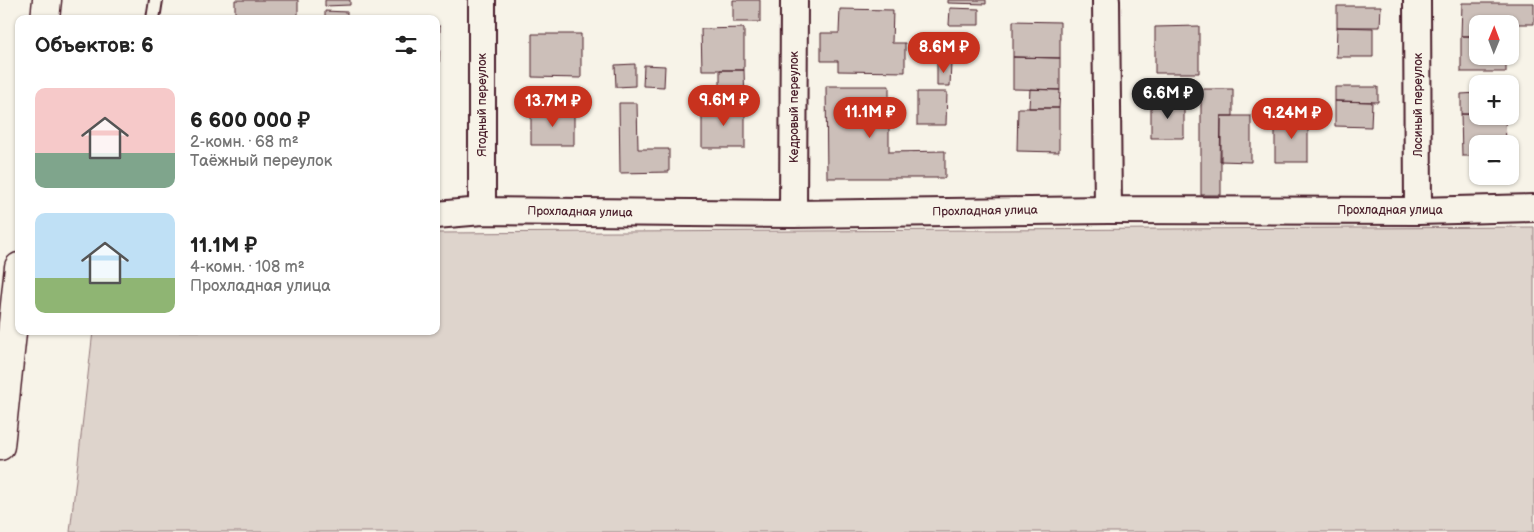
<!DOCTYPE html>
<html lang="ru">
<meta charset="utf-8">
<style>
body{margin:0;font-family:"Balsamiq Sans",sans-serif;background:#f2f2f2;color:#222;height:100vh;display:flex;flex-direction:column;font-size:19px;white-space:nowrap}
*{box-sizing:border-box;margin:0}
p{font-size:16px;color:#767676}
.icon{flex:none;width:28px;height:28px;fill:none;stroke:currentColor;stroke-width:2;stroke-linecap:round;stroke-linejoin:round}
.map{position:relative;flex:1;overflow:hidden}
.panel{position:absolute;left:15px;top:15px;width:425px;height:320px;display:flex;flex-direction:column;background:#fff;border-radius:10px;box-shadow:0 1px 4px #0004}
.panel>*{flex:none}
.needle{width:32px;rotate:1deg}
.controls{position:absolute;left:1469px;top:15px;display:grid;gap:10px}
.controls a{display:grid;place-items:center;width:50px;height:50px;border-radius:10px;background:#fff;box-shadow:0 1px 4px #0004;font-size:25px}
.price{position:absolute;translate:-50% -42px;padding:0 11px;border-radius:18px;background:#c8321e;color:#fff;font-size:16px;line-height:32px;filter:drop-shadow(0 1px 2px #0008)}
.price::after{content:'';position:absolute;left:50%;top:30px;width:15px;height:11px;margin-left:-8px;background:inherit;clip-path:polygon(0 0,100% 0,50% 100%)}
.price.selected{background:#222;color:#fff}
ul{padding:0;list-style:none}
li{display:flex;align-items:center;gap:15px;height:125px;padding:0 20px}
li span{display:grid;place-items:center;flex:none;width:140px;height:100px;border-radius:10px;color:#555}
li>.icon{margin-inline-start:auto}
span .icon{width:60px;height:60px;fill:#fffc;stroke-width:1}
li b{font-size:21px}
h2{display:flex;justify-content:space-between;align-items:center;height:60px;padding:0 20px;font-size:21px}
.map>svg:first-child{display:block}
</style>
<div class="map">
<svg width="1534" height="532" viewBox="0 0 1534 532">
<rect width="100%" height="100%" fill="#f7f3e8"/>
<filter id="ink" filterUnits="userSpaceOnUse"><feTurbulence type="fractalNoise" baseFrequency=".02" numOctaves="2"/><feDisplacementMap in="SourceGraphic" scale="10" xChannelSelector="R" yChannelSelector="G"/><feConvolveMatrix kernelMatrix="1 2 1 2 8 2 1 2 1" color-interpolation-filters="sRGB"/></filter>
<g filter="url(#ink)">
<path fill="#ded4cc" stroke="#947a7c" d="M 1534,227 L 1534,532 L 70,532 L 93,331 L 436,331 L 436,233 Z"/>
<path fill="#ccbfb9" stroke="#4a1f2b" d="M 235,0 L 298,0 L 298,19 L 235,19 Z
M 325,0 L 350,0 L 350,5 L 325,6 Z
M 733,0 L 760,0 L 760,22 L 733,22 Z
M 948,0 L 986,0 L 986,4 L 948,3 Z
M 1462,3 L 1534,3 L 1534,24 L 1478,24 L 1478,36 L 1461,36 Z
M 1337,6 L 1381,6 L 1380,27 L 1337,27 Z
M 950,8 L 979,9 L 979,25 L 949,25 Z
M 840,9 L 893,10 L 892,43 L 905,43 L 905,72 L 838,71 L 838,61 L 821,61 L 821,33 L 839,33 Z
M 325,11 L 347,12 L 347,19 L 325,19 Z
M 1013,21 L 1060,22 L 1060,58 L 1013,57 Z
M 436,26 L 440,26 L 439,93 L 436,93 Z
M 1199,26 L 1199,73 L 1155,73 L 1155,27 Z
M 1337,27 L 1373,28 L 1373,57 L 1336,57 Z
M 744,28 L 744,70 L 702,70 L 701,29 Z
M 532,34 L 581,34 L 581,78 L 532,77 Z
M 1461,36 L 1478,36 L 1478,56 L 1506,56 L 1506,72 L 1461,72 Z
M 1013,57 L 1060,58 L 1060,90 L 1013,89 Z
M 937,63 L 951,63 L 950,86 L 937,86 Z
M 635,64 L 635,86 L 616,87 L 615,65 Z
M 644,65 L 665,66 L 664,87 L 643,86 Z
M 720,70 L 744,70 L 745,106 L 720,106 Z
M 826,86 L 889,86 L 889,152 L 945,151 L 945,178 L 827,178 Z
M 1335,87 L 1378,87 L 1378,102 L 1335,101 Z
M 1030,89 L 1060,90 L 1059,108 L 1029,108 Z
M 1201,89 L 1233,89 L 1233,116 L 1221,116 L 1221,195 L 1201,195 Z
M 917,92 L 947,92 L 946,125 L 917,125 Z
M 1478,93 L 1478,114 L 1461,114 L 1461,94 Z
M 1151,101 L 1184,101 L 1184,138 L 1151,138 Z
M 1335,101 L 1372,102 L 1371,127 L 1335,126 Z
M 619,103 L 637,103 L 638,149 L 669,149 L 669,172 L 620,173 Z
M 702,106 L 745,106 L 745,148 L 702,148 Z
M 1018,108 L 1059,108 L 1059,152 L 1017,151 Z
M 574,110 L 574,145 L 531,145 L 531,111 Z
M 1461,114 L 1505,116 L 1506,144 L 1478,144 L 1478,156 L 1462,156 Z
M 1221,116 L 1251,116 L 1251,162 L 1220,161 Z
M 1275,118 L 1308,118 L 1308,162 L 1275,162 Z"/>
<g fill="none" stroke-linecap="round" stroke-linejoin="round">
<g stroke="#4a1f2b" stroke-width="16">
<path id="service" d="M 153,19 L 156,0"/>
</g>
<g stroke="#4a1f2b" stroke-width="30">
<path id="minor" d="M 482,0 L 482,211
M 1106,0 L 1108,210
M 1417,0 L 1418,211
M 793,214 L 794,0
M 436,215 L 482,211 L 793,214 L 1108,210 L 1418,211 L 1534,208"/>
</g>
<g stroke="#4a1f2b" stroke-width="31">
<path id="secondary" d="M 45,19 L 47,0
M 0,446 L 19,267"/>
</g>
<use href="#service" stroke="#f7f3e8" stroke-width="12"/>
<use href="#minor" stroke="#f7f3e8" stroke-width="26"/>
<use href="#secondary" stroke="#f7f3e8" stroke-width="28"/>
</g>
</g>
<g text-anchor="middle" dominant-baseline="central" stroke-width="4" stroke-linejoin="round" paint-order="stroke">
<g font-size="12" fill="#4a1f2b" stroke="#f7f3e8">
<text transform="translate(482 105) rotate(-90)">Ягодный переулок</text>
<text transform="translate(1418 105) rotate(-90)">Лосиный переулок</text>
<text transform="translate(794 107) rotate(-90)">Кедровый переулок</text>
<text x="1390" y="210">Прохладная улица</text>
<text transform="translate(985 211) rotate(-1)">Прохладная улица</text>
<text transform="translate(580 212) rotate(1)">Прохладная улица</text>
</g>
</g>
</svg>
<div class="controls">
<a><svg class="needle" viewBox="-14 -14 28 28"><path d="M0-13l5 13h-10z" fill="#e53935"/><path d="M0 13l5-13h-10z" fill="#767676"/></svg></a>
<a>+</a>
<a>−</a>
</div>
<b class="price" style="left:944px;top:74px">8.6M ₽</b>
<b class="price selected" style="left:1168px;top:120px">6.6M ₽</b>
<b class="price" style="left:724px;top:127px">9.6M ₽</b>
<b class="price" style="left:553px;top:128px">13.7M ₽</b>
<b class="price" style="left:870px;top:139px">11.1M ₽</b>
<b class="price" style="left:1292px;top:140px">9.24M ₽</b>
<section class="panel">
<h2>Объектов: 6<svg class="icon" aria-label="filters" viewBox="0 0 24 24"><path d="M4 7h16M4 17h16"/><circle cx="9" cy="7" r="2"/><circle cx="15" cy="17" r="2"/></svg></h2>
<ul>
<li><span style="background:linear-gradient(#f6c9c9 65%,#7fa58c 0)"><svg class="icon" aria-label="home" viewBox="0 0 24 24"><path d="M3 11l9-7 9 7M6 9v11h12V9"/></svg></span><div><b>6 600 000 ₽</b><p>2-комн. · 68 m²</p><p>Таёжный переулок</p></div></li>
<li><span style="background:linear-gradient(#bfe0f5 65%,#8fb573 0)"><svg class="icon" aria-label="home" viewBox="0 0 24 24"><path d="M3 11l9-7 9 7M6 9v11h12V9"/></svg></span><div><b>11.1M ₽</b><p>4-комн. · 108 m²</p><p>Прохладная улица</p></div></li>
</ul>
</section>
</div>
